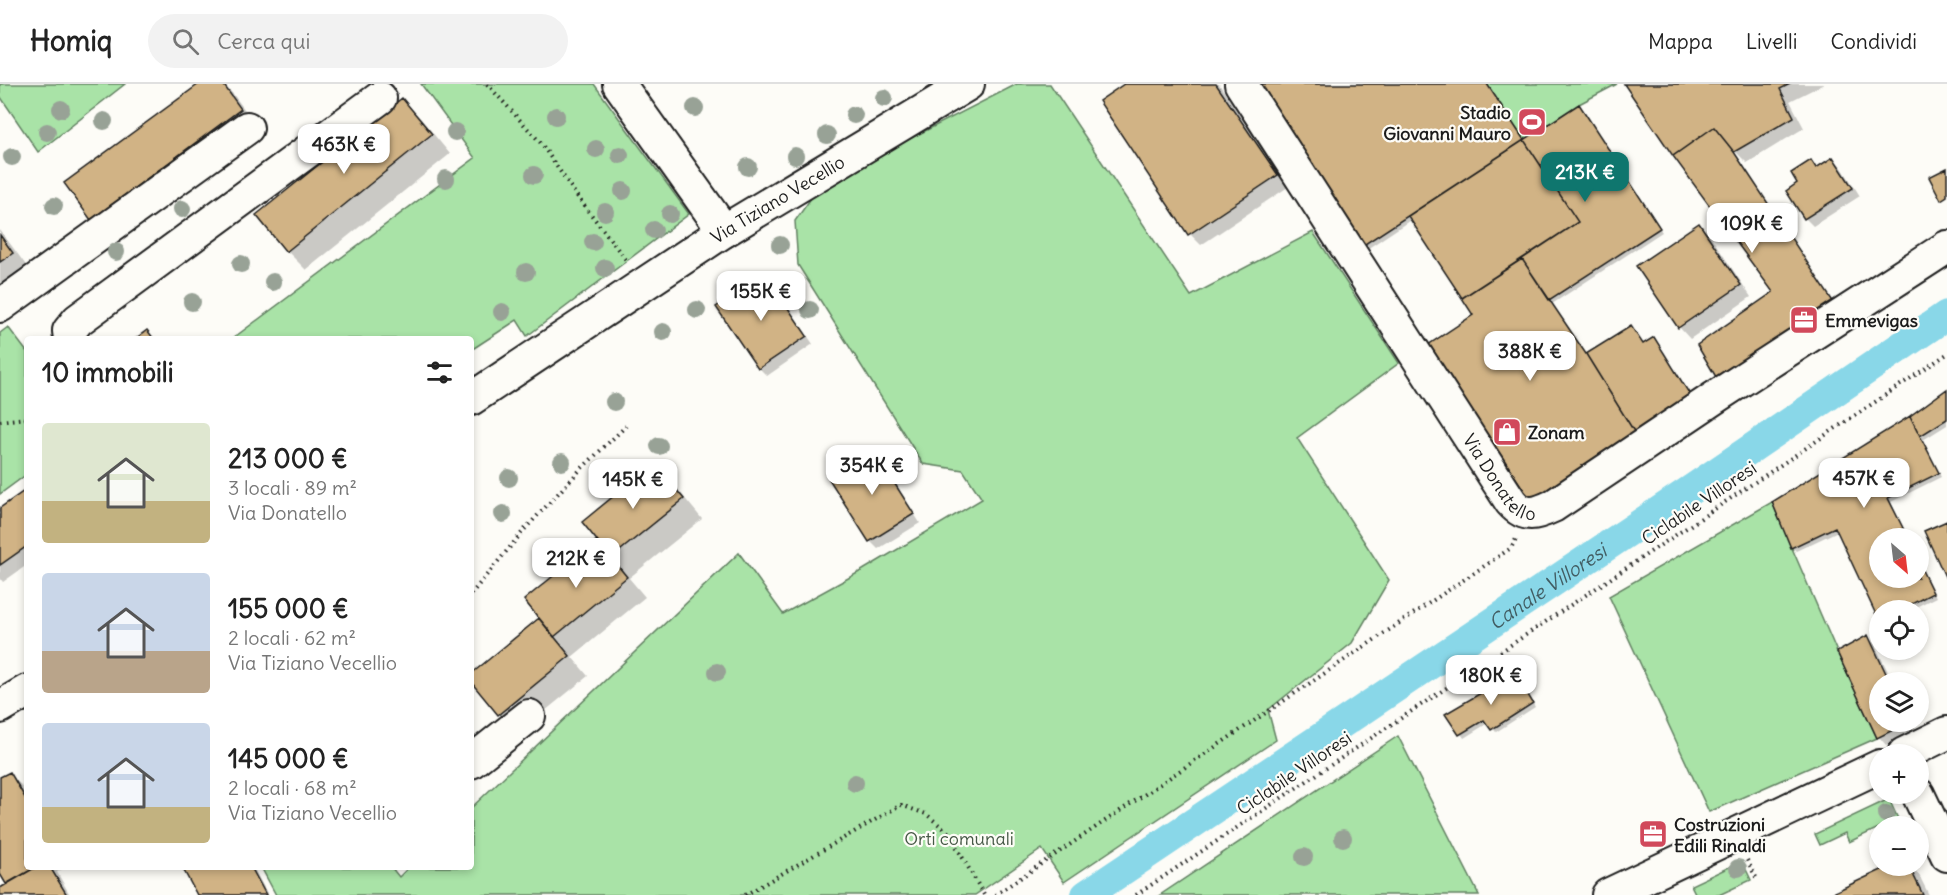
<!DOCTYPE html>
<html lang="it">
<meta charset="utf-8">
<style>
body{margin:0;font-family:Delius,sans-serif;background:#f2f2f2;color:#222;height:100vh;display:flex;flex-direction:column;font-size:22px;white-space:nowrap}
*{box-sizing:border-box;margin:0}
p{font-size:20px;color:#767676}
.icon{flex:none;width:33px;height:33px;fill:none;stroke:currentColor;stroke-width:2;stroke-linecap:round;stroke-linejoin:round}
.map{position:relative;flex:1;overflow:hidden}
.drawer{position:absolute;left:24px;top:252px;width:450px;height:534px;display:flex;flex-direction:column;background:#fff;border-radius:6px;box-shadow:0 3px 9px #0003}
.drawer>*{flex:none}
.needle{width:39px;rotate:152deg}
.fabs{position:absolute;left:1869px;top:444px;display:grid;gap:12px}
.fabs a{display:grid;place-items:center;width:60px;height:60px;border-radius:50%;background:#fff;box-shadow:0 3px 9px #0003;font-size:30px}
.price{position:absolute;translate:-50% -51px;padding:0 14px;border-radius:12px;background:#fff;color:#222;font-size:20px;line-height:39px;filter:drop-shadow(0 2px 3px #0008)}
.price::after{content:'';position:absolute;left:50%;top:36px;width:18px;height:14px;margin-left:-9px;background:inherit;clip-path:polygon(0 0,100% 0,50% 100%)}
.price.active{background:#0f766e;color:#fff}
ul{padding:0;list-style:none}
li{display:flex;align-items:center;gap:18px;height:150px;padding:0 18px}
li span{display:grid;place-items:center;flex:none;width:168px;height:120px;border-radius:6px;color:#555}
li>.icon{margin-inline-start:auto}
span .icon{width:72px;height:72px;fill:#fffc;stroke-width:1}
li b{font-size:26px}
h2{display:flex;justify-content:space-between;align-items:center;height:72px;padding:0 18px;font-size:26px}
header{display:flex;align-items:center;gap:36px;box-sizing:border-box;height:84px;padding:0 30px;background:#fff;border-bottom:2px solid #e0e0e0}
header strong{font-size:28px}
nav{display:flex;gap:33px;margin-inline-start:auto;font-size:21px}
.search{width:420px;height:54px;background:#f2f2f2;display:flex;align-items:center;gap:15px;box-sizing:border-box;padding:0 21px;border-radius:33px;color:#767676;font-size:22px}
.map>svg:first-child{display:block}
</style>
<header>
<strong>Homiq</strong>
<div class="search"><svg class="icon" aria-label="search" viewBox="0 0 24 24"><circle cx="10" cy="10" r="6"/><path d="M15 15l6 6"/></svg>Cerca qui</div>
<nav><a>Mappa</a><a>Livelli</a><a>Condividi</a></nav>
</header>
<div class="map">
<svg width="1947" height="811" viewBox="0 0 1947 811">
<rect width="100%" height="100%" fill="#fdfcf7"/>
<filter id="ink" filterUnits="userSpaceOnUse"><feTurbulence type="fractalNoise" baseFrequency=".0167" numOctaves="2"/><feDisplacementMap in="SourceGraphic" scale="12" xChannelSelector="R" yChannelSelector="G"/><feConvolveMatrix kernelMatrix="1 2 1 2 8 2 1 2 1" color-interpolation-filters="sRGB"/></filter>
<g filter="url(#ink)">
<path fill="#a9e3a7" stroke="#628062" stroke-width="1.5" d="M 0,0 L 125,0 L 38,68 L 0,12 Z
M 421,0 L 594,0 L 689,130 L 527,252 L 517,236 L 471,266 L 471,255 L 232,255 L 475,74 Z
M 1017,0 L 1050,0 L 1191,212 L 1313,148 L 1399,279 L 1297,354 L 1389,496 L 1352,559 L 1268,626 L 1276,656 L 1064,798 L 1042,765 L 975,811 L 276,811 L 261,783 L 391,783 L 399,793 L 409,783 L 471,783 L 471,724 L 739,469 L 783,530 L 863,486 L 982,415 L 963,386 L 923,380 L 798,181 L 795,137 L 821,100 Z
M 1487,0 L 1617,0 L 1579,20 L 1524,56 Z
M 8,243 L 27,268 L 27,390 L 0,410 L 0,249 Z
M 1772,418 L 1837,568 L 1877,654 L 1709,728 L 1609,512 Z
M 1398,652 L 1479,811 L 1160,811 Z
M 1889,715 L 1898,735 L 1849,758 L 1845,749 L 1820,761 L 1815,750 Z
M 1742,777 L 1751,796 L 1719,811 L 1696,811 L 1691,801 Z"/>
<path fill="#0003" d="M 201,0 L 223,0 L 233,10 L 259,45 L 111,154 L 92,135 Z
M 1126,0 L 1219,0 L 1288,103 L 1201,161 L 1190,150 Z
M 1487,0 L 1525,57 L 1582,25 L 1662,148 L 1552,220 L 1585,272 L 1631,244 L 1644,261 L 1654,255 L 1661,263 L 1698,322 L 1535,420 L 1475,232 L 1412,135 L 1367,165 L 1363,161 Z
M 1626,0 L 1824,0 L 1790,17 L 1804,44 L 1747,79 L 1734,66 L 1733,67 L 1836,223 L 1721,296 L 1717,292 L 1775,208 Z
M 402,16 L 421,35 L 450,70 L 306,186 L 287,167 Z
M 1833,75 L 1841,82 L 1860,112 L 1813,142 L 1805,134 L 1788,107 L 1799,100 L 1811,78 L 1818,84 Z
M 1699,141 L 1711,153 L 1751,213 L 1690,255 L 1679,243 Z
M 0,146 L 31,188 L 0,212 Z
M 764,192 L 772,200 L 813,260 L 767,292 L 759,284 L 718,224 Z
M 1947,307 L 1947,341 L 1923,356 L 1941,393 L 1891,418 L 1908,454 L 1880,454 L 1880,494 L 1918,494 L 1918,476 L 1936,513 L 1910,526 L 1880,526 L 1880,535 L 1838,447 L 1796,467 L 1792,463 Z
M 873,369 L 881,376 L 920,439 L 878,465 L 870,457 Z
M 654,381 L 673,400 L 702,435 L 629,494 L 645,513 L 572,573 L 588,592 L 518,649 L 499,630 L 471,596 L 471,592 L 541,535 Z
M 27,407 L 27,481 L 3,498 L 0,494 L 0,425 Z
M 1868,553 L 1875,561 L 1893,598 L 1880,598 L 1880,638 L 1912,638 L 1916,645 L 1886,661 L 1879,653 L 1839,569 Z
M 1518,594 L 1535,623 L 1496,648 L 1488,639 L 1464,654 L 1447,630 Z
M 9,690 L 21,701 L 27,711 L 27,783 L 66,783 L 57,788 L 70,811 L 0,811 L 0,806 L 8,801 L 0,787 L 0,695 Z
M 1893,782 L 1910,782 L 1919,791 L 1929,811 L 1832,811 Z
M 183,783 L 253,783 L 268,811 L 198,811 Z"/>
<g fill="none" stroke-linecap="round" stroke-linejoin="round">
<path stroke="#89d7e8" stroke-width="30" id="s1" d="M 1086,811 L 1695,403 L 1947,231"/>
</g>
<path fill="#d1b385" stroke="#1c1c1c" stroke-width="1.5" d="M 199,0 L 223,0 L 241,25 L 91,136 L 64,99 Z
M 1124,0 L 1216,0 L 1278,91 L 1188,151 L 1099,17 Z
M 1255,0 L 1487,0 L 1524,56 L 1362,162 Z
M 1624,0 L 1790,0 L 1780,5 L 1794,33 L 1734,68 L 1714,43 L 1673,72 Z
M 402,14 L 432,50 L 286,168 L 256,131 Z
M 1579,20 L 1660,144 L 1549,216 L 1522,175 L 1578,138 L 1524,56 Z
M 1714,43 L 1734,68 L 1834,219 L 1716,293 L 1697,261 L 1773,208 L 1673,72 Z
M 1524,56 L 1578,138 L 1462,214 L 1408,132 Z
M 1833,73 L 1853,104 L 1804,135 L 1786,107 L 1797,99 L 1791,89 L 1811,76 L 1816,84 Z
M 1947,84 L 1947,112 L 1941,116 L 1929,93 Z
M 1699,139 L 1741,201 L 1678,244 L 1636,182 Z
M 0,151 L 13,169 L 0,178 Z
M 1522,175 L 1586,270 L 1635,349 L 1531,417 L 1428,261 L 1473,231 L 1462,214 Z
M 765,190 L 807,252 L 758,285 L 716,223 Z
M 1631,242 L 1643,260 L 1654,253 L 1692,314 L 1635,349 L 1586,270 Z
M 147,246 L 154,255 L 135,255 Z
M 1947,305 L 1947,335 L 1920,352 L 1910,332 Z
M 1910,332 L 1939,389 L 1888,414 L 1908,454 L 1880,454 L 1880,494 L 1918,494 L 1918,478 L 1933,509 L 1900,526 L 1880,526 L 1879,537 L 1835,443 L 1791,464 L 1772,418 Z
M 874,367 L 914,430 L 869,458 L 829,395 Z
M 654,379 L 684,415 L 611,474 L 582,438 Z
M 27,405 L 27,462 L 0,481 L 0,424 Z
M 1947,437 L 1947,497 L 1924,447 Z
M 597,456 L 627,493 L 554,553 L 524,516 Z
M 539,534 L 570,572 L 498,631 L 471,598 L 471,590 Z
M 1868,551 L 1890,598 L 1880,598 L 1880,638 L 1909,638 L 1877,654 L 1837,568 Z
M 1515,589 L 1533,619 L 1491,646 L 1484,636 L 1459,651 L 1445,630 Z
M 10,688 L 27,717 L 27,783 L 36,783 L 6,800 L 0,790 L 0,693 Z
M 1890,782 L 1909,782 L 1923,811 L 1828,811 Z
M 36,783 L 50,783 L 67,811 L 0,811 L 0,804 Z
M 182,783 L 251,783 L 266,811 L 197,811 Z"/>
<g fill="none" stroke-linecap="round" stroke-linejoin="round">
<g stroke="#1c1c1c" stroke-width="36">
<g id="minor">
<path d="M 619,0 L 724,147"/>
<path id="s2" d="M 1241,0 L 1511,418 C 1525,434 1536,430 1553,422 L 1717,312 L 1947,163"/>
<path d="M 0,222 L 247,44"/>
<path d="M 70,255 L 69,247 L 78,236 L 380,14"/>
<path id="s3" d="M 471,315 L 724,147 L 968,0"/>
<path d="M 0,623 L 27,607"/>
<path d="M 1904,670 L 1947,649"/>
<path d="M 471,678 L 529,632"/>
<path d="M 1918,710 L 1947,771"/>
<path d="M 1608,811 L 1880,682"/>
</g>
</g>
<path stroke="#1c1c1c" stroke-width="4" stroke-dasharray="1.5 4.5" stroke-linecap="butt" d="M 487,0 L 540,58 L 577,112 L 626,176
M 0,337 L 27,334
M 471,510 L 525,445 L 579,387 L 626,342
M 1747,776 L 1758,797
M 745,811 L 901,721 L 926,730 L 948,748 L 984,811
M 995,811 L 1511,464 L 1516,455
M 1136,811 L 1947,270"/>
<use href="#minor" stroke="#fdfcf7" stroke-width="32"/>
</g>
<g fill="#98a296">
<circle cx="884" cy="14" r="9"/>
<circle cx="695" cy="24" r="9"/>
<circle cx="61" cy="25" r="9"/>
<circle cx="854" cy="31" r="9"/>
<circle cx="556" cy="32" r="9"/>
<circle cx="104" cy="37" r="9"/>
<circle cx="47" cy="48" r="9"/>
<circle cx="455" cy="48" r="9"/>
<circle cx="827" cy="51" r="9"/>
<circle cx="596" cy="65" r="9"/>
<circle cx="620" cy="71" r="9"/>
<circle cx="795" cy="72" r="9"/>
<circle cx="12" cy="73" r="9"/>
<circle cx="748" cy="83" r="9"/>
<circle cx="534" cy="91" r="9"/>
<circle cx="446" cy="95" r="9"/>
<circle cx="623" cy="107" r="9"/>
<circle cx="54" cy="122" r="9"/>
<circle cx="182" cy="125" r="9"/>
<circle cx="605" cy="128" r="9"/>
<circle cx="670" cy="130" r="9"/>
<circle cx="654" cy="146" r="9"/>
<circle cx="593" cy="158" r="9"/>
<circle cx="780" cy="161" r="9"/>
<circle cx="116" cy="168" r="9"/>
<circle cx="241" cy="180" r="9"/>
<circle cx="605" cy="184" r="9"/>
<circle cx="526" cy="188" r="9"/>
<circle cx="273" cy="198" r="9"/>
<circle cx="192" cy="218" r="9"/>
<circle cx="697" cy="226" r="9"/>
<circle cx="810" cy="226" r="9"/>
<circle cx="502" cy="228" r="9"/>
<circle cx="663" cy="248" r="9"/>
<circle cx="614" cy="318" r="9"/>
<circle cx="659" cy="362" r="9"/>
<circle cx="562" cy="378" r="9"/>
<circle cx="509" cy="394" r="9"/>
<circle cx="503" cy="430" r="9"/>
<circle cx="717" cy="588" r="9"/>
<circle cx="855" cy="699" r="9"/>
<circle cx="1886" cy="730" r="9"/>
<circle cx="1343" cy="754" r="9"/>
<circle cx="1304" cy="773" r="9"/>
<circle cx="1738" cy="784" r="9"/>
</g>
</g>
<defs>
<g id="stadium-square" transform="scale(1.5)"><rect x="-9" y="-9" width="18" height="18" rx="4" fill="#d1495b" stroke="#fdfcf7"/><path d="M0-5a6.5 5 0 1 0 0 10a6.5 5 0 1 0 0-10ZM-3.5-1.8h7v3.6h-7Z" fill="#fff"/></g>
<g id="office-square" transform="scale(1.5)"><rect x="-9" y="-9" width="18" height="18" rx="4" fill="#d1495b" stroke="#fdfcf7"/><path d="M-6-3h4V-5.5h4V-3h4V5H-6ZM-1-4.5V-3h2v-1.5ZM-6 0V1H6V0Z" fill="#fff"/></g>
<g id="shop-square" transform="scale(1.5)"><rect x="-9" y="-9" width="18" height="18" rx="4" fill="#d1495b" stroke="#fdfcf7"/><path d="M-5-2.5h2.3a2.7 3.5 0 0 1 5.4 0H5L5.5 6h-11ZM-1.5-2.5h3a1.5 2.3 0 0 0-3 0Z" fill="#fff"/></g>
</defs>
<g fill-rule="evenodd">
<use href="#stadium-square" x="1532" y="38"/>
<use href="#office-square" x="1804" y="236"/>
<use href="#shop-square" x="1507" y="348"/>
<use href="#office-square" x="1653" y="750"/>
</g>
<g text-anchor="middle" dominant-baseline="central" stroke-width="4.5" stroke-linejoin="round" paint-order="stroke">
<g font-size="18" font-weight="bold" fill="#1c1c1c" stroke="#fdfcf7" text-anchor="start">
<text x="1511" y="28" text-anchor="end">Stadio<tspan x="1511" dy="21">Giovanni Mauro</tspan></text>
<text x="1825" y="236">Emmevigas</text>
<text x="1528" y="348">Zonam</text>
<text x="1674" y="740">Costruzioni<tspan x="1674" dy="21">Edili Rinaldi</tspan></text>
</g>
<g font-size="18" fill="#1c1c1c" stroke="#fdfcf7">
<text stroke="none"><textPath href="#s3" startOffset="366">Via Tiziano Vecellio</textPath></text>
<text stroke="none"><textPath href="#s2" startOffset="472">Via Donatello</textPath></text>
<text transform="translate(1699 419) rotate(-34)">Ciclabile Villoresi</text>
<text transform="translate(1294 689) rotate(-34)">Ciclabile Villoresi</text>
</g>
<g font-size="18" fill="#465846" stroke="#fdfcf7">
<text x="959" y="754">Orti comunali</text>
</g>
<g font-size="20" font-style="italic" fill="#425d63" stroke="#fdfcf7">
<text stroke="none"><textPath href="#s1" startOffset="555">Canale Villoresi</textPath></text>
</g>
</g>
</svg>
<div class="fabs">
<a><svg class="needle" viewBox="-14 -14 28 28"><path d="M0-13l5 13h-10z" fill="#e53935"/><path d="M0 13l5-13h-10z" fill="#767676"/></svg></a>
<a><svg class="icon" aria-label="locate" viewBox="0 0 24 24"><circle cx="12" cy="12" r="6"/><path d="M12 2v4M12 18v4M2 12h4M18 12h4"/></svg></a>
<a><svg class="icon" aria-label="layers" viewBox="0 0 24 24"><path d="M12 4l9 5-9 5-9-5zM3 14l9 5 9-5"/></svg></a>
<a>+</a>
<a>−</a>
</div>
<b class="price" style="left:344px;top:91px">463K €</b>
<b class="price active" style="left:1585px;top:119px">213K €</b>
<b class="price" style="left:1752px;top:170px">109K €</b>
<b class="price" style="left:761px;top:238px">155K €</b>
<b class="price" style="left:1530px;top:298px">388K €</b>
<b class="price" style="left:872px;top:412px">354K €</b>
<b class="price" style="left:1864px;top:425px">457K €</b>
<b class="price" style="left:633px;top:426px">145K €</b>
<b class="price" style="left:576px;top:505px">212K €</b>
<b class="price" style="left:1491px;top:622px">180K €</b>
<section class="drawer">
<h2>10 immobili<svg class="icon" aria-label="filters" viewBox="0 0 24 24"><path d="M4 7h16M4 17h16"/><circle cx="9" cy="7" r="2"/><circle cx="15" cy="17" r="2"/></svg></h2>
<ul>
<li><span style="background:linear-gradient(#dfe7d0 65%,#c2b280 0)"><svg class="icon" aria-label="home" viewBox="0 0 24 24"><path d="M3 11l9-7 9 7M6 9v11h12V9"/></svg></span><div><b>213 000 €</b><p>3 locali · 89 m²</p><p>Via Donatello</p></div></li>
<li><span style="background:linear-gradient(#c9d6e8 65%,#b9a48a 0)"><svg class="icon" aria-label="home" viewBox="0 0 24 24"><path d="M3 11l9-7 9 7M6 9v11h12V9"/></svg></span><div><b>155 000 €</b><p>2 locali · 62 m²</p><p>Via Tiziano Vecellio</p></div></li>
<li><span style="background:linear-gradient(#c9d6e8 70%,#c2b280 0)"><svg class="icon" aria-label="home" viewBox="0 0 24 24"><path d="M3 11l9-7 9 7M6 9v11h12V9"/></svg></span><div><b>145 000 €</b><p>2 locali · 68 m²</p><p>Via Tiziano Vecellio</p></div></li>
</ul>
</section>
</div>
